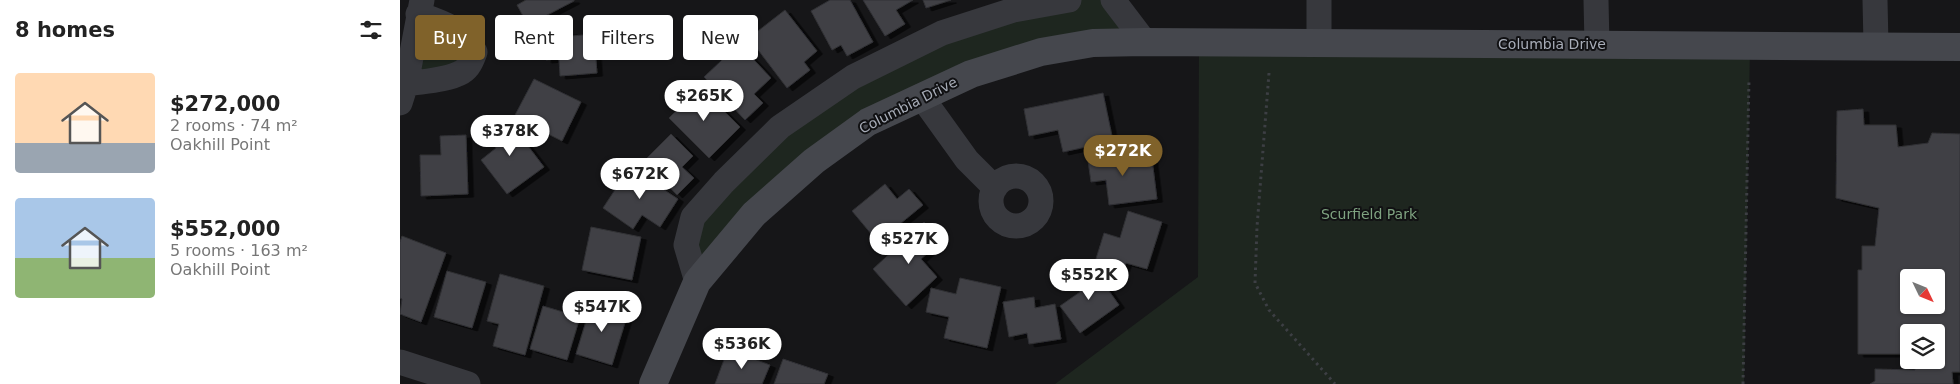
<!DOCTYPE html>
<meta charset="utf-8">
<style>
body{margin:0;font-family:"DejaVu Sans",sans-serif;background:#f6f6f6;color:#222;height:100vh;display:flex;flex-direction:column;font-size:19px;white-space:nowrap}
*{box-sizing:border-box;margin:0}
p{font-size:16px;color:#767676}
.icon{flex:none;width:28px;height:28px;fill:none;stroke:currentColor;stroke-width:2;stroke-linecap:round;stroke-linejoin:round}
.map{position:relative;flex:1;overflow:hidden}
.sheet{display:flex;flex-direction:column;background:#fff;width:400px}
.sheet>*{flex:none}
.guide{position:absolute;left:15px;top:15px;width:475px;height:45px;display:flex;gap:10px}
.needle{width:32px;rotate:133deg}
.buttons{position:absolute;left:1500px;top:269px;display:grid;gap:10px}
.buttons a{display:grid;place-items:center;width:45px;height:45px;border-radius:5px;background:#fff;box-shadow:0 1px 4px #0004;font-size:25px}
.price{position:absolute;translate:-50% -42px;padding:0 11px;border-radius:18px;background:#fff;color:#222;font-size:16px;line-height:32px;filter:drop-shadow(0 1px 2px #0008)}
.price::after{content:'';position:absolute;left:50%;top:30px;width:15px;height:11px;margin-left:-8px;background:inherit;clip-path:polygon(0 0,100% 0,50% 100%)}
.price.current{background:#80622a;color:#fff}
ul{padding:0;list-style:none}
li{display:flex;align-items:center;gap:15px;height:125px;padding:0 15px}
li span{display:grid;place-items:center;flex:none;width:140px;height:100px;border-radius:5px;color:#555}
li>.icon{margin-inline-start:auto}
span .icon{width:60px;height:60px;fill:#fffc;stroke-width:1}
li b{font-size:21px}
h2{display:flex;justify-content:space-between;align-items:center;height:60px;padding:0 15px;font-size:21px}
.tag{padding:0 18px;border-radius:5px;background:#fff;box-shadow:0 1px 4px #0004;font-size:18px;line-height:45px}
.tag.current{background:#80622a;color:#fff}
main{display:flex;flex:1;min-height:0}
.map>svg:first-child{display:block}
</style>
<main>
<section class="sheet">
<h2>8 homes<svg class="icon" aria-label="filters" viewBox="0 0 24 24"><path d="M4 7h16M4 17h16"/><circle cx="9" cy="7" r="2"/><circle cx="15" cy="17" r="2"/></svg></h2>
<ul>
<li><span style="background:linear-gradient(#ffd9b3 70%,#9aa5b1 0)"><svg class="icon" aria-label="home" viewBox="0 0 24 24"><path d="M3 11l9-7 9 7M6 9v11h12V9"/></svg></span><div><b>$272,000</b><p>2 rooms · 74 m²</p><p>Oakhill Point</p></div></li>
<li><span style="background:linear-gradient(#a9c7e8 60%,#8fb573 0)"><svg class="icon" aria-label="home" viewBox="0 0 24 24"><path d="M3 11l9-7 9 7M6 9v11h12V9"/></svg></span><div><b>$552,000</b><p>5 rooms · 163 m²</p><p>Oakhill Point</p></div></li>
</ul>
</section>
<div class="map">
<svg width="1560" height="384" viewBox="0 0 1560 384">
<defs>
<filter id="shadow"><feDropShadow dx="5.5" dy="3" stdDeviation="0" flood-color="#0009"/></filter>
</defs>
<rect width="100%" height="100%" fill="#161618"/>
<path fill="#1e261f" d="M 669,0 L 713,0 L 745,42 L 693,43 L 468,122 L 297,282 L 293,217 L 453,77 Z
M 18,14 L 42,22 L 70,64 L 6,84 Z
M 799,43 L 1350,46 L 1344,384 L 655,384 L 798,277 Z"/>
<path fill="#404145" stroke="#303034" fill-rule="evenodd" filter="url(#shadow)" d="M 126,0 L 174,0 L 174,1 L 128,25 L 117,5 Z
M 430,0 L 450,0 L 473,42 L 447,56 L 441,45 L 432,50 L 411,11 Z
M 463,0 L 513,0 L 496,10 L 505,24 L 485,36 Z
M 523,0 L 551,0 L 526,8 Z
M 385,10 L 417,51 L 404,62 L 410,70 L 387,88 L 349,38 Z
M 172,32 L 172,36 L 194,34 L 197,73 L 160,76 L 159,59 L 146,60 L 144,34 Z
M 339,44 L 371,78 L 354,94 L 363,103 L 345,120 L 304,77 Z
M 134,79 L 181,102 L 162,141 L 114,117 Z
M 300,87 L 340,127 L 309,158 L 269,118 Z
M 703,93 L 713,141 L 663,152 L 658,130 L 629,136 L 624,109 Z
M 1463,109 L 1464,125 L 1496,125 L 1498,147 L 1528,143 L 1532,133 L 1560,134 L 1560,372 L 1552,372 L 1553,384 L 1470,384 L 1475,381 L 1475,369 L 1515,370 L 1515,360 L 1536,360 L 1536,332 L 1509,332 L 1509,354 L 1458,354 L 1458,270 L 1462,270 L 1462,246 L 1475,246 L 1479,208 L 1436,198 L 1437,111 ZM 1509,278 L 1536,278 L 1536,305 L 1509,305 Z
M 106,117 L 144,167 L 107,194 L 81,160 L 96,148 L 85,133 Z
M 271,134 L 293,156 L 282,167 L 294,178 L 277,195 L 244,161 Z
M 66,135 L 68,194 L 21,196 L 20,155 L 41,155 L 40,136 Z
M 727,149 L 728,162 L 752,159 L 757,199 L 709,205 L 706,180 L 691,182 L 687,154 Z
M 230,167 L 278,199 L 260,227 L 242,215 L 233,229 L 203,208 Z
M 485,184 L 497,199 L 509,189 L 523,205 L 478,242 L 452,211 Z
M 728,211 L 762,222 L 747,269 L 726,263 L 723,271 L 695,262 L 704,233 L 720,238 Z
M 524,222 L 541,241 L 521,259 L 537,277 L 506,306 L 473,269 Z
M 191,227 L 241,237 L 232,280 L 182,270 Z
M 2,236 L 46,253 L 21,322 L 0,314 L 2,299 L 0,298 L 0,242 Z
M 692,267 L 719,305 L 680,333 L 660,306 L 680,292 L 672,281 Z
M 47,271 L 86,282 L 72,328 L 34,317 Z
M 100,274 L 144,286 L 125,355 L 93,346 L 99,324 L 87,321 Z
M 560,278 L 601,287 L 587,348 L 544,338 L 549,317 L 526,312 L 531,288 L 556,294 Z
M 634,297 L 635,308 L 655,304 L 661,339 L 629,344 L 627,333 L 609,337 L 603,302 Z
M 192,302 L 228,313 L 212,365 L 176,354 Z
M 143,306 L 180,317 L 167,360 L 130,349 Z
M 328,349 L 370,365 L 362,384 L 315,384 Z
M 383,359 L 428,374 L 424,384 L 374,384 Z"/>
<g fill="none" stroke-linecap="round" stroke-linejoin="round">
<path stroke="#3d3f44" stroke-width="3" stroke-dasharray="2.5 4" stroke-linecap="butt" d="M 869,73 L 857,227 L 855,283 L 869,310 L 935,384
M 1343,384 L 1349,79"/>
<path stroke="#37383d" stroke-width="25" d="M 713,0 L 745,42
M 1196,0 L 1197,45
M 1475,0 L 1476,45
M 919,43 L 919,0
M 6,84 C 23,81 46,81 62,72 C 69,68 72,60 75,52 C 64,29 41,22 18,14
M 521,96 L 567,160 L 595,188
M 0,103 L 6,84 L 22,0
M591 201a25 25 0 1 1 50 0a25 25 0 1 1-50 0Z
M 297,282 L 286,245 L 293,217 L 324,182 L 380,127 L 453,77 L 542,33 L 613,10 L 669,0
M 0,362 L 68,384"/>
<path stroke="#45474d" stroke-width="28" d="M 253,384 L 297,282 L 354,214 L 414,161 L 468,122 L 571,74 L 641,52 L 693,43 L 745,42 L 1560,47"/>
</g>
<g text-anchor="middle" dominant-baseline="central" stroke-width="4" stroke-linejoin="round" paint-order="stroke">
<g font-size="14" fill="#a8adb8" stroke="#111113">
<text x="1152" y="44">Columbia Drive</text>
<text transform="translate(508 105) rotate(-27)">Columbia Drive</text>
</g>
<g font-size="14" fill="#7fa381" stroke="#111113">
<text x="969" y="214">Scurfield Park</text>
</g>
</g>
</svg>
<div class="buttons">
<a><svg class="needle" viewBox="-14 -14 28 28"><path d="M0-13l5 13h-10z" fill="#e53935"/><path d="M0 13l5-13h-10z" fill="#767676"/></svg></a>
<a><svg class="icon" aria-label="layers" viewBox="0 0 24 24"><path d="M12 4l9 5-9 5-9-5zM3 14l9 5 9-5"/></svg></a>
</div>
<b class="price" style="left:304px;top:122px">$265K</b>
<b class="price" style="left:110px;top:157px">$378K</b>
<b class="price current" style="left:723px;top:177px">$272K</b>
<b class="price" style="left:240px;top:200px">$672K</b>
<b class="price" style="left:509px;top:265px">$527K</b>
<b class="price" style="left:689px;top:301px">$552K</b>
<b class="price" style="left:202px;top:333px">$547K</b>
<b class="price" style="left:342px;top:370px">$536K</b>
<div class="guide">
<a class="tag current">Buy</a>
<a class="tag">Rent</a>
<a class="tag">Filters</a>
<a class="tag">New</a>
</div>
</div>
</main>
